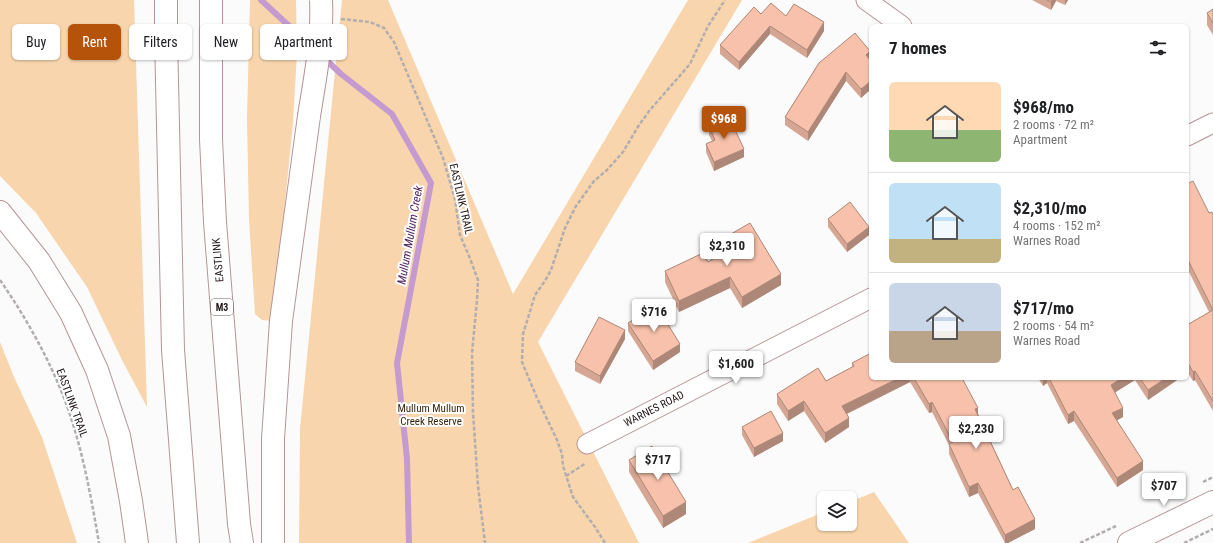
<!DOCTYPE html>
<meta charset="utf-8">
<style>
body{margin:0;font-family:"Roboto Condensed",sans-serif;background:#f6f6f6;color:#202124;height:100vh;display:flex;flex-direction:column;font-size:15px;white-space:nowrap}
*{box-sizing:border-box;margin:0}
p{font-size:13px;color:#757577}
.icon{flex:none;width:22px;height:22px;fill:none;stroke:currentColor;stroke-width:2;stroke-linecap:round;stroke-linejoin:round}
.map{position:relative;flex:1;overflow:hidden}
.details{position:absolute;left:869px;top:24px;width:320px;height:356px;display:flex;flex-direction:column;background:#fff;border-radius:6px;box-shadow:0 1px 3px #0004}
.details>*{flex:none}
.hud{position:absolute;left:12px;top:24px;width:380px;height:36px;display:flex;gap:8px}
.tools{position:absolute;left:817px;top:491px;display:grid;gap:8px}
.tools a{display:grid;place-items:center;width:40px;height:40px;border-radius:6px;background:#fff;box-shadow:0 1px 3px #0004;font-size:20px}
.price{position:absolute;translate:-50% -34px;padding:0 9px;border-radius:4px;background:#fff;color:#222;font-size:13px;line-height:26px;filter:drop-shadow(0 1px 2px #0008)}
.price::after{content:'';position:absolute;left:50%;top:24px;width:12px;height:9px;margin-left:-6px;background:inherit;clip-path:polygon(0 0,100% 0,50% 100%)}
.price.active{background:#b45309;color:#fff}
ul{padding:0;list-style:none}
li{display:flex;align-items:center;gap:12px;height:100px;padding:0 20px}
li+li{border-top:1px solid #e0e0e0}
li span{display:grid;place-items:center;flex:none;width:112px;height:80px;border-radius:6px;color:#555}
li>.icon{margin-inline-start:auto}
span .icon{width:48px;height:48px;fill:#fffc;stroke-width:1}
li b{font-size:17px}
h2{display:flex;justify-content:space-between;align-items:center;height:48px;padding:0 20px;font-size:17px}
.pill{padding:0 14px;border-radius:6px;background:#fff;box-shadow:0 1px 3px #0004;font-size:14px;line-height:36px}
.pill.active{background:#b45309;color:#fff}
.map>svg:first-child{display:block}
</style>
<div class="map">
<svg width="1213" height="543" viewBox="0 0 1213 543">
<rect width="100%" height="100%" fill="#fbfbfb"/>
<path fill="#f8d5ac" d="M 0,0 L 134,0 L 147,407 L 122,360 L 87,287 L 36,213 L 0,176 Z
M 250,0 L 296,0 L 297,53 L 293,123 L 273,321 L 262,320 L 255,314 L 249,220 L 247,119 Z
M 342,0 L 388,0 L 513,294 L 688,0 L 742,0 L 538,342 L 639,543 L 299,543 L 300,429 Z
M 0,342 L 14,377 L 42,437 L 77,543 L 0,543 Z
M 874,492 L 909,543 L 748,543 L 824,512 L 824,524 L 850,524 L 850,502 Z"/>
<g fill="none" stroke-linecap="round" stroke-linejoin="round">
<path stroke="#c49ad0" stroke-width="6" d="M 261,0 L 313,48
M 323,57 L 341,74 L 392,114 L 431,183 L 397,363 L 407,459 L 409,543"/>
<g stroke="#b69496" stroke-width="21">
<path id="street" d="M 866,0 L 902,26
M 1187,136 L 1213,123
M 587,444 L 871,298"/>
</g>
<g stroke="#b69496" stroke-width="24">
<path id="secondary" d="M 1129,543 L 1213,502"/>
</g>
<g stroke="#b69496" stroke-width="24">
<path id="highway" d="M 166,0 L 166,36 L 173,350 L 188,543
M 211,0 L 211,139 L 215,222 L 239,524 L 242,543
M 0,212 L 39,261 L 71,313 L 97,370 L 119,436 L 131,501 L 137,543
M 273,543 L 273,439 L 281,321 L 309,116"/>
</g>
<path stroke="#b2aeaf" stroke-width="2.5" stroke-dasharray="4 2" stroke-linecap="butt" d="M 341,19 L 370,22 L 384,28 L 394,42 L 443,158 L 455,199 L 460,235 L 469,256 L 478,280 L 477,300 L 472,353 L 473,412 L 478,486 L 485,543
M 0,280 C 27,319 51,362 67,406 C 83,451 91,497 99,543
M 566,476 L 586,463
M 1203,482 L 1213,477
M 605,543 L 595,527 L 573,497 L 563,466 L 562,454 L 557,440 L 537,398 L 522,362 L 523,334 L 535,295 L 545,281 L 551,270 L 565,228 L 576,206 L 594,181 L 607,170 L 623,152 L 639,125 L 650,110 L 690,64 L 708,26 L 725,0
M 1080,543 L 1116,526
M 1184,543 L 1213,529"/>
<use href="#street" stroke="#fff" stroke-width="19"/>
<use href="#secondary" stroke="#fff" stroke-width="22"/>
<use href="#highway" stroke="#fff" stroke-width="22"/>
<g stroke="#b69496" stroke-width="24" stroke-linecap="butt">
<path id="highway-bridge" d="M 309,116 C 315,78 323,39 321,0"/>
</g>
<use href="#highway-bridge" stroke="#fff" stroke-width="22"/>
</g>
<path fill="#d4a693" d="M 1032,0 L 1068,0 L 1065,5 L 1056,1 L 1051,10 Z
M 1213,9 L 1213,35 L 1207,25 L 1207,13 Z
M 761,14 L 786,16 L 824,31 L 807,58 L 770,34 L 739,70 L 720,54 L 720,45 Z
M 870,60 L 871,61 L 871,89 L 861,98 L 846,81 L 808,141 L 785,125 L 785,117 L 819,63 Z
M 709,126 L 744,157 L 714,171 L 706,152 L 706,144 L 712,141 L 709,135 Z
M 1187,184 L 1209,213 L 1213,215 L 1213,411 L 1195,380 L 1193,381 L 1188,373 L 1187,325 L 1209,312 L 1187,268 Z
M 828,219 L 869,235 L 847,252 L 828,227 Z
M 731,234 L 781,285 L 742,308 L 730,288 L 679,312 L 665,282 L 665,271 L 708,262 L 732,247 L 731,245 Z
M 628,323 L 680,352 L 653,370 L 628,331 Z
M 625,339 L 600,384 L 575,371 L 575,362 Z
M 852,363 L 871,378 L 962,378 L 978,414 L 1013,490 L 1035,529 L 1008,543 L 1005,543 L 978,493 L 969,497 L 949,454 L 949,445 L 932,412 L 929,413 L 910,382 L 847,414 L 849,427 L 825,443 L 804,411 L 788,421 L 777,404 L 777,394 L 826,381 L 852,367 Z
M 1038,378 L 1180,378 L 1148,400 L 1135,380 L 1115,392 L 1123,417 L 1117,420 L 1143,470 L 1117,487 L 1074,421 L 1068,424 L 1047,383 L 1043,386 Z
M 742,427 L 783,441 L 754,457 L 742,435 Z
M 629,460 L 686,514 L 663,528 L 629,472 Z"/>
<path fill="#ad8778" d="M 1052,0 L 1056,0 L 1056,1 L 1051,10 L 1051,2 Z
M 1065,0 L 1068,0 L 1065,5 Z
M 824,22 L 824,31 L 807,58 L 807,50 Z
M 770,26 L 770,34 L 739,70 L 739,62 Z
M 870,51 L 870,60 L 866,63 L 866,55 Z
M 846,72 L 846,81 L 808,141 L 808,132 Z
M 871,81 L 871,89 L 861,98 L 861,89 Z
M 744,149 L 744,157 L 714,171 L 714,162 Z
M 869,227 L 869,235 L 847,252 L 847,244 Z
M 781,274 L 781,285 L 742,308 L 742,297 Z
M 730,277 L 730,288 L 679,312 L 679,301 Z
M 625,330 L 625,339 L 600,384 L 600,376 Z
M 680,344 L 680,352 L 653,370 L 653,361 Z
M 1188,363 L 1188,373 L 1187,374 L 1187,364 Z
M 1195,371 L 1195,380 L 1193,381 L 1193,372 Z
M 899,378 L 910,378 L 910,382 L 842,416 L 842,406 Z
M 1043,378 L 1047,378 L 1047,383 L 1043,386 Z
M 1122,378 L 1135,378 L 1135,380 L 1111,395 L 1111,385 Z
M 1166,378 L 1180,378 L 1148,400 L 1148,390 Z
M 804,401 L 804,411 L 788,421 L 788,411 Z
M 932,402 L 932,412 L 929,413 L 929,404 Z
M 978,408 L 978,417 L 975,409 Z
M 1123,408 L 1123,417 L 1112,423 L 1112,413 Z
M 1074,411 L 1074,421 L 1068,424 L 1068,415 Z
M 849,418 L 849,427 L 825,443 L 825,433 Z
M 783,433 L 783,441 L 754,457 L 754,448 Z
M 1143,461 L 1143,470 L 1117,487 L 1117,478 Z
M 978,483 L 978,493 L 969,497 L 969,487 Z
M 686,502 L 686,514 L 663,528 L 663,516 Z
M 1035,519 L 1035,529 L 1008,543 L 1005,543 L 1005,535 Z"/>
<path fill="#f7c1ab" stroke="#ad8778" d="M 1047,0 L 1052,0 L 1051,2 Z
M 771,3 L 786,16 L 794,4 L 824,22 L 807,50 L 770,26 L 739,62 L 720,45 L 754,7 L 761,14 Z
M 1213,9 L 1213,23 L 1207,13 Z
M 855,33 L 870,51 L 866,55 L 871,61 L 871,81 L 861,89 L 846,72 L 808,132 L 785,117 L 819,63 Z
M 729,117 L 744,149 L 714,162 L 706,144 L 715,140 L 709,126 Z
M 1193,181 L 1209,213 L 1212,212 L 1213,215 L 1213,310 L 1187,258 L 1187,184 Z
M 850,202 L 869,227 L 847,244 L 828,219 Z
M 750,223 L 781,274 L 742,297 L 730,277 L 679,301 L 665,271 L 703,253 L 708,262 L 737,244 L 731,234 Z
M 656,305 L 680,344 L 653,361 L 628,323 Z
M 1213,310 L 1213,401 L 1195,371 L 1193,372 L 1188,363 L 1187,364 L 1187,325 Z
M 599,317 L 625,330 L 600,376 L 575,362 Z
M 871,353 L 871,378 L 899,378 L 842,406 L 849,418 L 825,433 L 804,401 L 788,411 L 777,394 L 818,368 L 826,381 L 854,366 L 852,363 Z
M 914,378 L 962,378 L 978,408 L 975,409 L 1013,490 L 1018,487 L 1035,519 L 1005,535 L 978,483 L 969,487 L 949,444 L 953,442 L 932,402 L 929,404 Z
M 1049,378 L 1122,378 L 1111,385 L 1123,408 L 1112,413 L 1143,461 L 1117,478 L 1074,411 L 1068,415 Z
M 1140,378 L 1166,378 L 1148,390 Z
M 771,411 L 783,433 L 754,448 L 742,427 Z
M 652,446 L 686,502 L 663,516 L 629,460 Z"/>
<g text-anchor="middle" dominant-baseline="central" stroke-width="4" stroke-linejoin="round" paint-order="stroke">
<rect fill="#fff" stroke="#645c5d" stroke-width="1" x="211" y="299" width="22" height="16" rx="3"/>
<g font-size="10" font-weight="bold" fill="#221617">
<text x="222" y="307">M3</text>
</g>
<g font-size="11" fill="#221617" stroke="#fff">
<text transform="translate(461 199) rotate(77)">EASTLINK TRAIL</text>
<text transform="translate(218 260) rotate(-95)">EASTLINK</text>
<text transform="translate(72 403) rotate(70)">EASTLINK TRAIL</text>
<text transform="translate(654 409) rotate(-27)">WARNES ROAD</text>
</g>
<g font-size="11" fill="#39260d" stroke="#fff">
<text x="431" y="408">Mullum Mullum<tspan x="431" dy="13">Creek Reserve</tspan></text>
</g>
<g font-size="12" font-style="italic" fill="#4e1c5c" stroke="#fff">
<text transform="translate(410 235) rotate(-80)">Mullum Mullum Creek</text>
</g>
</g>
</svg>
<div class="tools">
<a><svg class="icon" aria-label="layers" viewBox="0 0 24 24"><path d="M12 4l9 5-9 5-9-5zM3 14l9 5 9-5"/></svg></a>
</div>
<b class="price active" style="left:724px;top:140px">$968</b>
<b class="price" style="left:727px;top:267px">$2,310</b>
<b class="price" style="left:654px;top:333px">$716</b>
<b class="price" style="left:736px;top:385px">$1,600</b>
<b class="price" style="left:976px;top:450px">$2,230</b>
<b class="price" style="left:658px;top:481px">$717</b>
<b class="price" style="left:1164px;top:507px">$707</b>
<div class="hud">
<a class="pill">Buy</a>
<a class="pill active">Rent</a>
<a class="pill">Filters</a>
<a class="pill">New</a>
<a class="pill">Apartment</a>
</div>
<section class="details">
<h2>7 homes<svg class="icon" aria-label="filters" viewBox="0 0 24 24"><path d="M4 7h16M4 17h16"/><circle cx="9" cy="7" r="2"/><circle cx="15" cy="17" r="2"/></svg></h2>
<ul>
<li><span style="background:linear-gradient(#ffd9b3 60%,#8fb573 0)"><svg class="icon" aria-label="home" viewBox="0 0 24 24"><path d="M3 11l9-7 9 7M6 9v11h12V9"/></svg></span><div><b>$968/mo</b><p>2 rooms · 72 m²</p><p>Apartment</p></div></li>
<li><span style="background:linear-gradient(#bfe0f5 70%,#c2b280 0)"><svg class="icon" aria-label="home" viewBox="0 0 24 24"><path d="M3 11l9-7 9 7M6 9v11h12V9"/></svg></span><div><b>$2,310/mo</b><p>4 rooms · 152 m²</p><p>Warnes Road</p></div></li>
<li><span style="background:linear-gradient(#c9d6e8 60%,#b9a48a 0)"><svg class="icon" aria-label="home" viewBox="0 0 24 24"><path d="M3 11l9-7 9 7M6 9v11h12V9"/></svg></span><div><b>$717/mo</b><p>2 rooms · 54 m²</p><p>Warnes Road</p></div></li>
</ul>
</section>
</div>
